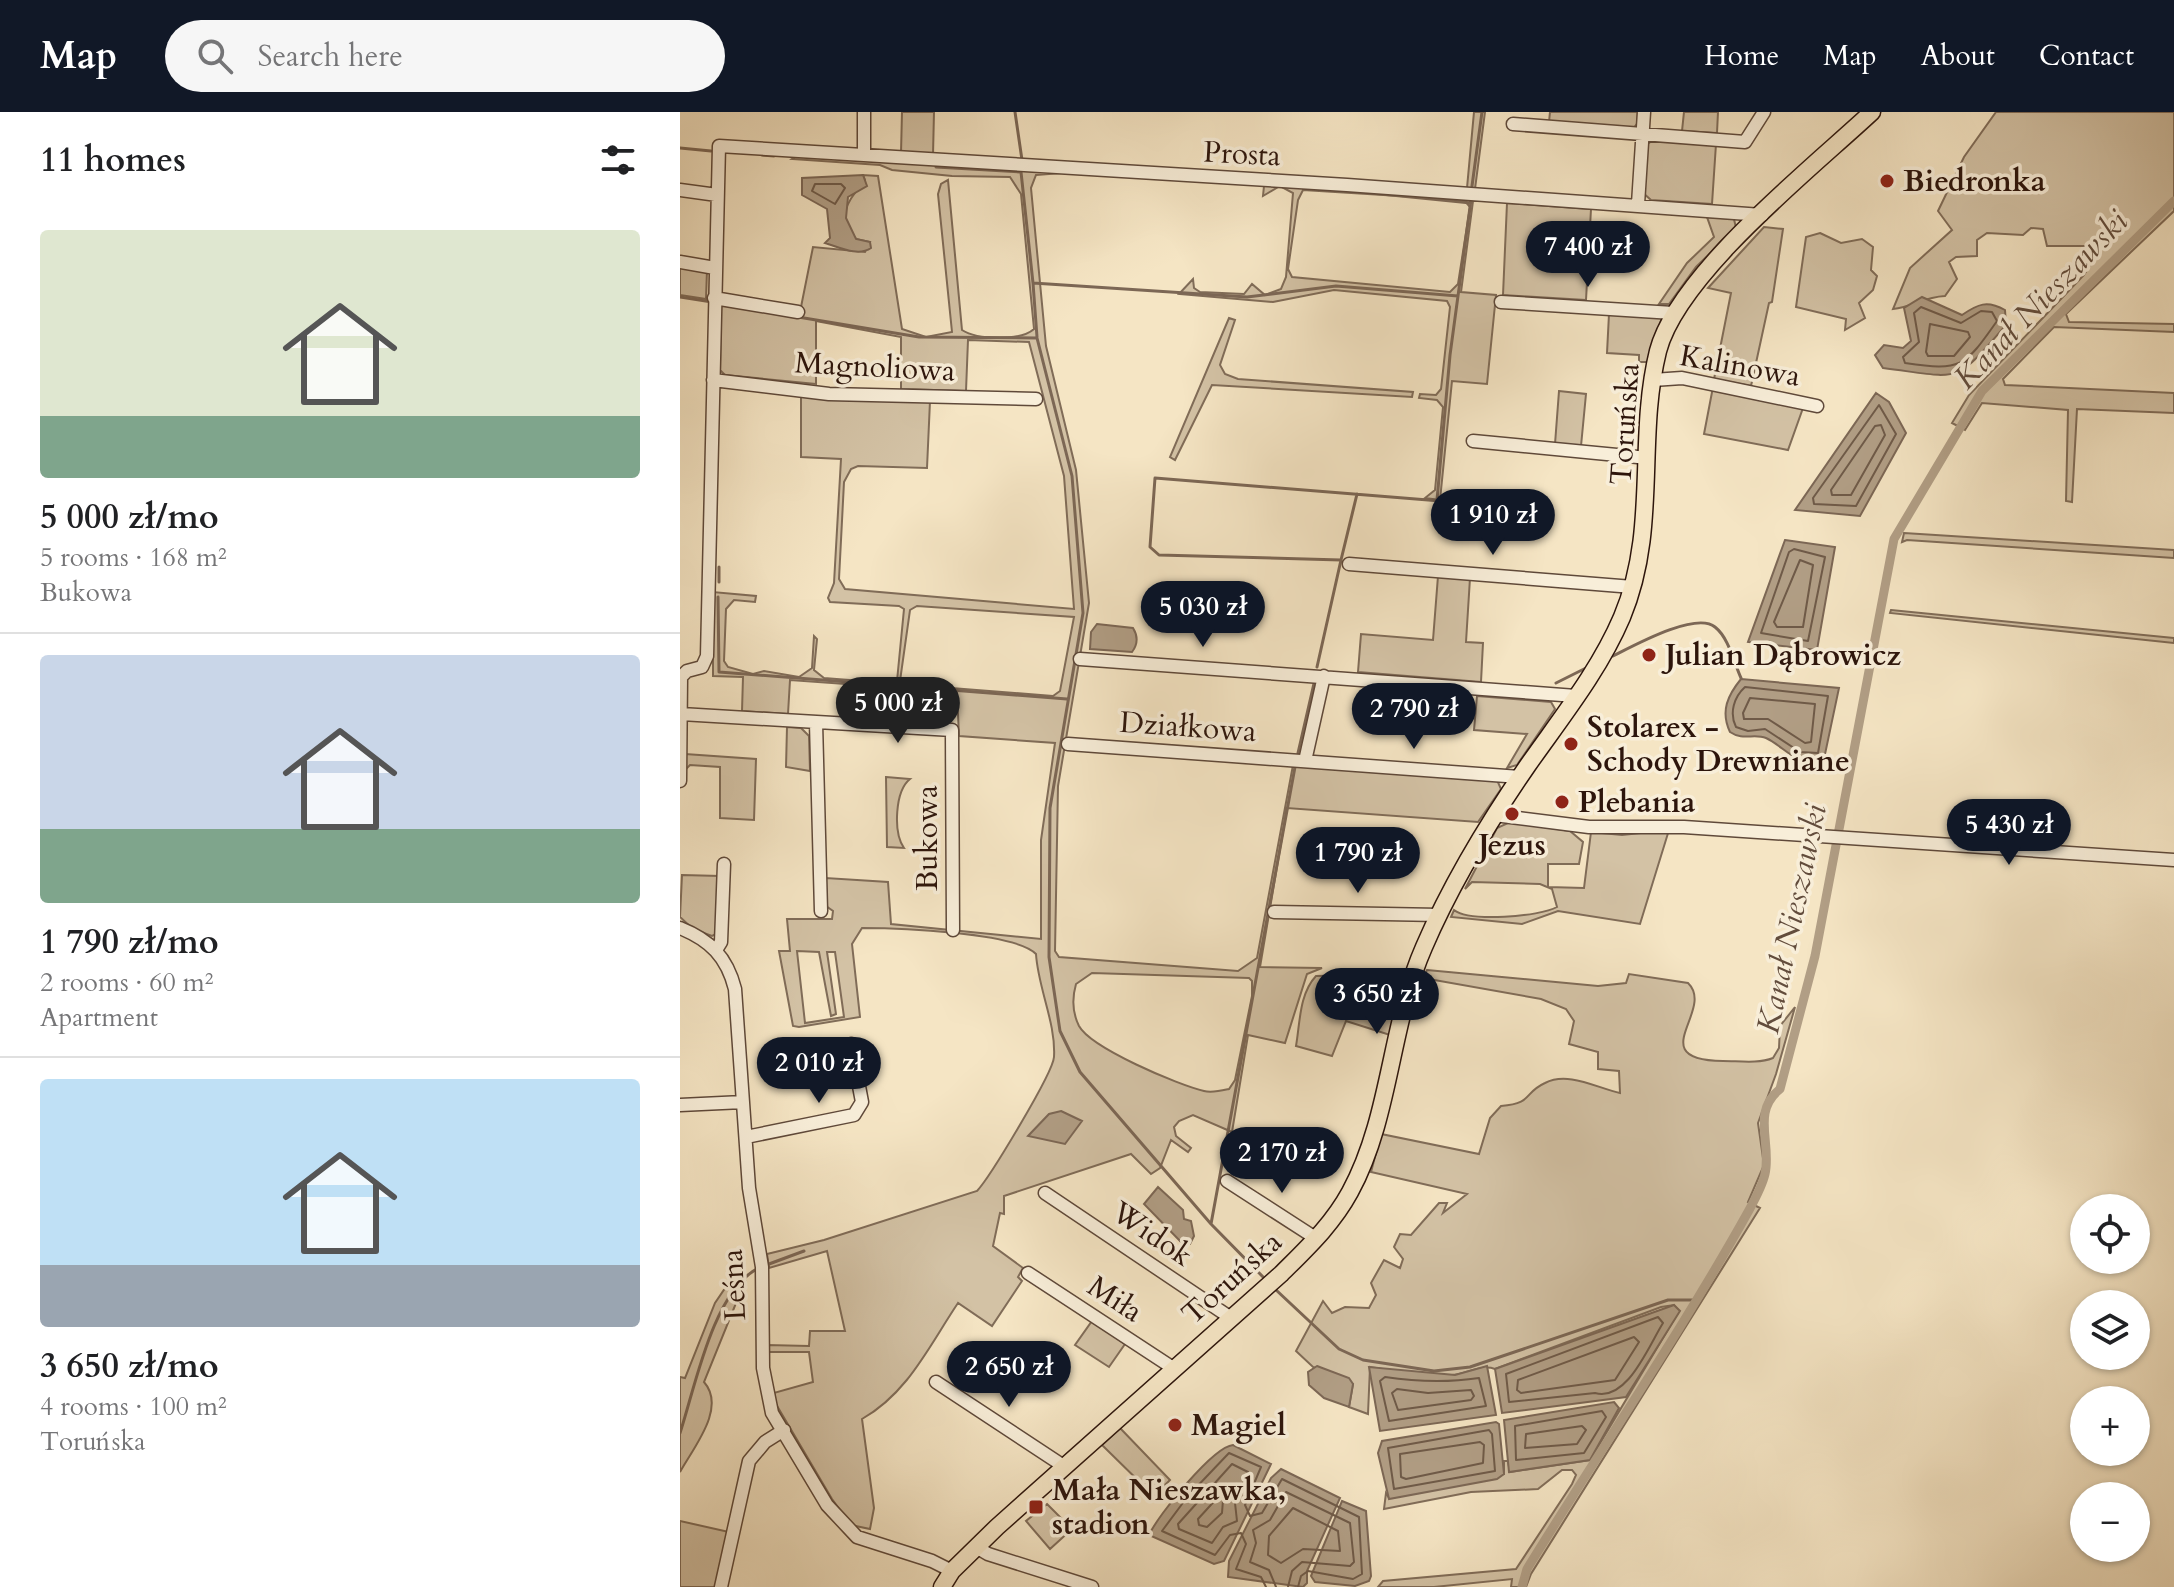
<!DOCTYPE html>
<meta charset="utf-8">
<style>
body{margin:0;font-family:Cardo,serif;background:#f6f6f6;color:#202124;height:100vh;display:flex;flex-direction:column;font-size:30px;white-space:nowrap}
*{box-sizing:border-box;margin:0}
p{font-size:26px;color:#757577}
.icon{flex:none;width:44px;height:44px;fill:none;stroke:currentColor;stroke-width:2;stroke-linecap:round;stroke-linejoin:round}
.map{position:relative;flex:1;overflow:hidden}
.panel{display:flex;flex-direction:column;background:#fff;width:680px}
.panel>*{flex:none}
.controls{position:absolute;left:1390px;top:1082px;display:grid;gap:16px}
.controls a{display:grid;place-items:center;width:80px;height:80px;border-radius:50%;background:#fff;box-shadow:0 2px 6px #0004;font-size:40px}
.price{position:absolute;translate:-50% -68px;padding:0 18px;border-radius:28px;background:#111827;color:#fff;font-size:26px;line-height:52px;filter:drop-shadow(0 2px 4px #0008)}
.price::after{content:'';position:absolute;left:50%;top:48px;width:24px;height:18px;margin-left:-12px;background:inherit;clip-path:polygon(0 0,100% 0,50% 100%)}
.price.selected{background:#222;color:#fff}
ul{padding:0;list-style:none}
li{display:grid;align-content:center;gap:16px;height:424px;padding:0 40px}
li+li{border-top:2px solid #e0e0e0}
li span{display:grid;place-items:center;height:248px;border-radius:8px;color:#555}
li>.icon{margin-inline-start:auto}
span .icon{width:144px;height:144px;fill:#fffc;stroke-width:1}
li b{font-size:34px}
h2{display:flex;justify-content:space-between;align-items:center;height:96px;padding:0 40px;font-size:34px}
header{display:flex;align-items:center;gap:48px;box-sizing:border-box;height:112px;padding:0 40px;background:#111827;color:#fff}
header strong{font-size:38px}
nav{display:flex;gap:44px;margin-inline-start:auto;font-size:28px}
.search{width:560px;height:72px;background:#f6f6f6;display:flex;align-items:center;gap:20px;box-sizing:border-box;padding:0 28px;border-radius:44px;color:#757577;font-size:30px}
main{display:flex;flex:1;min-height:0}
.map>svg:first-child{display:block}
</style>
<header>
<strong>Map</strong>
<div class="search"><svg class="icon" aria-label="search" viewBox="0 0 24 24"><circle cx="10" cy="10" r="6"/><path d="M15 15l6 6"/></svg>Search here</div>
<nav><a>Home</a><a>Map</a><a>About</a><a>Contact</a></nav>
</header>
<main>
<section class="panel">
<h2>11 homes<svg class="icon" aria-label="filters" viewBox="0 0 24 24"><path d="M4 7h16M4 17h16"/><circle cx="9" cy="7" r="2"/><circle cx="15" cy="17" r="2"/></svg></h2>
<ul>
<li><span style="background:linear-gradient(#dfe7d0 75%,#7fa58c 0)"><svg class="icon" aria-label="home" viewBox="0 0 24 24"><path d="M3 11l9-7 9 7M6 9v11h12V9"/></svg></span><div><b>5 000 zł/mo</b><p>5 rooms · 168 m²</p><p>Bukowa</p></div></li>
<li><span style="background:linear-gradient(#c9d6e8 70%,#7fa58c 0)"><svg class="icon" aria-label="home" viewBox="0 0 24 24"><path d="M3 11l9-7 9 7M6 9v11h12V9"/></svg></span><div><b>1 790 zł/mo</b><p>2 rooms · 60 m²</p><p>Apartment</p></div></li>
<li><span style="background:linear-gradient(#bfe0f5 75%,#9aa5b1 0)"><svg class="icon" aria-label="home" viewBox="0 0 24 24"><path d="M3 11l9-7 9 7M6 9v11h12V9"/></svg></span><div><b>3 650 zł/mo</b><p>4 rooms · 100 m²</p><p>Toruńska</p></div></li>
</ul>
</section>
<div class="map">
<svg width="1494" height="1475" viewBox="0 0 1494 1475">
<rect width="100%" height="100%" fill="#f5e5c4"/>
<filter id="stains"><feTurbulence type="fractalNoise" baseFrequency=".0025" numOctaves="4"/><feColorMatrix values="0 0 0 0 .2 0 0 0 0 .09 0 0 0 0 .02 0 0 0 .5 -.17"/></filter>
<radialGradient id="worn" r=".72"><stop offset=".6" stop-color="#630" stop-opacity="0"/><stop offset="1" stop-color="#630" stop-opacity=".3"/></radialGradient>
<path fill="#d3c2a5" stroke="#806c58" stroke-width="2" fill-rule="evenodd" d="M 222,0 L 254,0 L 253,43 L 221,41 Z
M 794,0 L 805,0 L 795,77 L 787,76 Z
M 870,0 L 958,0 L 957,12 L 952,18 L 869,10 Z
M 1004,0 L 1038,0 L 1037,21 L 1002,19 Z
M 1316,0 L 1494,0 L 1494,99 L 1386,202 L 1389,210 L 1494,212 L 1494,220 L 1374,215 L 1323,267 L 1325,273 L 1494,281 L 1494,301 L 1397,297 L 1392,390 L 1386,389 L 1388,298 L 1302,291 L 1285,318 L 1272,311 L 1289,283 L 1404,163 L 1412,150 L 1411,134 L 1367,134 L 1363,117 L 1351,116 L 1343,123 L 1307,121 L 1297,128 L 1297,144 L 1276,145 L 1269,150 L 1277,167 L 1265,184 C 1243,185 1233,195 1213,197 L 1230,156 L 1272,118 L 1258,99 L 1284,45 Z
M 972,29 L 1036,32 L 1032,92 L 971,88 L 962,80 L 966,33 Z
M 118,43 L 382,61 L 356,63 L 351,76 L 366,234 L 396,358 L 409,491 L 378,674 L 375,839 L 379,845 L 558,859 L 577,846 L 613,653 L 817,668 L 821,677 L 798,710 L 607,696 L 580,855 L 642,856 L 627,862 L 605,931 L 568,923 L 552,1020 L 513,1003 L 499,1009 L 494,1015 L 496,1024 L 511,1036 L 508,1040 L 491,1028 L 480,1056 L 471,1062 L 451,1042 L 324,1084 L 324,1102 L 320,1101 L 313,1134 L 343,1156 L 338,1165 L 342,1169 L 312,1214 L 278,1191 C 249,1234 228,1281 182,1307 L 194,1396 L 190,1417 L 171,1413 L 152,1387 L 90,1282 L 133,1270 L 129,1240 L 86,1240 L 87,1233 L 129,1234 L 130,1219 L 165,1219 L 147,1139 L 89,1156 L 87,1142 L 144,1128 L 297,1079 C 310,1065 373,961 374,945 C 376,911 358,876 356,842 C 335,820 215,816 182,816 L 172,832 L 180,905 L 119,915 L 113,914 L 99,839 L 110,839 L 107,807 L 152,807 L 153,799 L 146,794 L 146,766 L 208,770 L 211,812 L 361,827 L 361,728 L 375,631 L 279,624 L 277,580 L 110,568 L 108,602 L 62,599 L 63,565 L 33,564 L 33,480 L 76,484 L 75,490 L 54,488 L 46,497 L 44,549 L 48,555 L 73,562 L 84,559 L 119,565 L 132,556 L 134,524 L 137,527 L 134,558 L 144,566 L 373,584 L 380,579 L 394,505 L 237,494 L 230,498 L 220,569 L 217,569 L 224,497 L 219,494 L 150,490 L 148,486 L 154,471 L 161,347 L 121,345 L 121,283 L 250,289 L 247,356 L 178,354 L 171,357 L 164,370 L 159,467 L 165,477 L 394,497 L 384,364 L 349,230 L 288,228 L 286,279 L 221,277 L 221,225 L 136,209 L 136,272 L 45,263 L 40,258 L 41,190 L 119,205 L 133,135 L 185,140 L 190,130 L 176,127 C 154,101 170,88 185,68 L 183,63 L 198,64 L 222,217 L 246,225 L 272,220 L 258,82 L 261,72 L 268,68 L 282,218 C 297,228 341,229 354,217 L 341,82 L 330,65 L 272,64 L 212,58 L 200,53 L 112,47 ZM 117,839 L 139,840 L 151,904 L 156,902 L 147,840 L 155,840 L 164,905 L 125,911 ZM 412,861 L 569,866 L 572,869 L 572,884 L 555,968 L 549,977 C 540,979 532,981 524,979 C 498,973 411,936 399,914 C 392,900 392,886 396,872 Z
M 577,72 L 801,85 L 801,89 L 793,89 L 781,180 L 816,183 L 807,272 L 772,269 L 760,388 L 745,386 L 755,378 L 763,295 L 757,288 L 739,286 L 740,282 L 756,283 L 761,277 L 770,195 L 767,189 L 654,178 L 593,190 L 499,182 L 513,167 L 514,176 L 520,180 L 564,182 L 572,172 L 585,183 L 601,177 L 606,165 L 613,81 L 600,74 L 583,84 L 584,74 ZM 623,78 L 784,88 L 790,95 L 778,172 L 770,180 L 612,165 L 608,157 L 618,88 Z
M 827,91 L 911,97 L 906,188 L 823,183 Z
M 1027,105 L 1054,107 L 1056,116 L 1016,155 L 989,192 L 979,192 L 1007,151 L 1034,125 Z
M 1084,115 L 1103,117 L 1092,190 L 1089,191 L 1071,274 L 1034,267 L 1051,181 L 1028,176 Z
M 1140,121 L 1161,131 L 1182,127 L 1193,135 L 1191,158 L 1197,164 L 1193,178 L 1179,191 L 1185,206 L 1165,218 L 1166,207 L 1116,195 L 1126,125 Z
M 0,154 L 27,158 L 26,187 L 0,183 Z
M 929,202 L 982,205 L 969,250 L 959,250 L 959,243 L 927,241 Z
M 549,206 L 555,208 L 540,253 L 545,262 L 558,267 L 733,280 L 732,285 L 532,273 L 495,348 L 490,345 Z
M 1033,275 L 1123,296 L 1108,338 L 1024,322 Z
M 879,279 L 906,282 L 901,334 L 875,332 Z
M 1224,421 L 1494,438 L 1494,446 L 1227,428 L 1222,430 Z
M 758,464 L 790,466 L 786,530 L 803,531 L 801,570 L 678,560 L 681,522 L 753,528 Z
M 1211,498 L 1494,526 L 1494,531 L 1210,501 Z
M 797,584 L 871,590 L 875,597 L 837,653 L 827,656 L 847,622 L 794,618 Z
M 107,615 L 121,616 L 129,624 L 130,659 L 106,655 Z
M 5,642 L 76,647 L 74,708 L 40,706 L 40,655 L 10,653 L 5,658 Z
M 206,665 L 230,667 C 215,679 213,720 224,736 L 207,735 Z
M 830,710 L 890,719 L 903,730 L 899,752 L 868,752 L 868,775 L 904,776 L 911,720 L 942,723 L 989,718 L 960,812 L 878,799 L 842,812 L 771,805 L 774,798 C 789,810 859,805 877,795 L 872,777 L 860,772 L 792,770 L 785,777 L 817,716 Z
M 2,763 L 40,764 L 36,822 L 32,824 L 13,817 L 0,805 Z
M 747,858 L 918,874 L 946,871 L 949,862 L 1008,871 C 1036,898 961,948 1043,949 C 1059,949 1078,952 1093,946 L 1099,936 L 1100,914 L 1115,895 L 1096,962 L 1078,1011 L 1084,1053 L 1068,1090 L 1080,1096 L 851,1462 L 846,1475 L 831,1475 L 832,1467 L 754,1475 L 698,1475 L 703,1469 L 836,1457 L 892,1372 L 896,1363 L 892,1358 L 882,1358 L 858,1377 L 791,1380 L 704,1397 L 706,1381 L 709,1386 L 824,1362 L 824,1349 L 828,1349 L 830,1360 L 910,1348 L 999,1199 L 994,1193 L 981,1195 L 815,1257 C 801,1252 786,1262 772,1263 C 744,1265 717,1259 690,1255 L 688,1302 L 669,1295 L 673,1272 L 633,1255 L 616,1239 L 643,1189 L 652,1201 L 665,1195 L 689,1196 L 696,1183 L 691,1171 L 704,1148 L 720,1156 L 723,1147 L 714,1135 L 720,1122 L 731,1123 L 759,1091 L 767,1091 L 763,1101 L 787,1082 L 691,1060 L 701,1022 L 799,1042 L 810,1006 L 821,994 C 854,991 843,981 865,971 C 888,959 917,976 940,981 L 939,959 L 918,957 L 918,940 L 889,932 L 894,909 L 886,897 L 861,887 L 743,866 Z
M 725,862 L 710,923 L 666,909 L 652,944 L 616,934 C 620,912 619,882 636,864 Z
M 52,1166 L 65,1169 L 24,1270 C 47,1296 13,1336 0,1360 L 0,1265 L 5,1266 L 35,1191 Z
M 412,1209 L 445,1232 L 429,1255 L 395,1233 Z
M 440,1316 L 490,1368 L 474,1384 L 422,1333 Z
M 367,1392 L 392,1417 L 370,1437 L 346,1409 Z
M 0,1409 L 49,1420 L 37,1475 L 0,1475 Z"/>
<path fill="#b19e85" stroke="#7c6755" stroke-width="2" d="M 183,63 L 187,74 L 168,85 L 166,106 L 176,127 L 190,130 L 191,136 C 178,145 159,135 145,131 L 150,126 L 147,97 L 122,83 L 122,66 Z
M 1242,185 L 1282,203 C 1298,192 1307,188 1325,198 L 1326,213 C 1273,274 1282,266 1203,256 L 1195,243 L 1204,233 L 1223,236 L 1231,229 L 1224,196 Z
M 1196,281 L 1209,290 L 1226,321 L 1180,404 L 1115,398 Z
M 1105,428 L 1155,435 L 1137,538 L 1068,530 Z
M 417,512 L 453,516 C 458,524 458,532 452,540 L 410,537 L 411,520 Z
M 1061,567 L 1159,576 L 1144,647 C 1123,661 1104,634 1086,626 C 1074,621 1063,629 1050,620 C 1040,599 1048,583 1061,567 Z
M 381,999 L 402,1009 L 385,1032 L 348,1024 L 369,1002 Z
M 478,1075 L 503,1098 L 504,1107 L 511,1109 L 514,1124 L 510,1132 L 502,1131 L 464,1092 Z
M 994,1193 L 1000,1199 L 946,1285 L 822,1301 L 815,1257 Z
M 637,1254 L 669,1266 L 673,1272 L 669,1295 L 644,1286 L 629,1273 L 628,1260 Z
M 807,1254 L 816,1303 L 700,1319 L 689,1255 L 775,1263 Z
M 934,1290 L 939,1296 L 910,1348 L 829,1360 L 824,1308 Z
M 816,1310 L 819,1312 L 824,1362 L 817,1367 L 709,1387 L 698,1341 L 702,1329 Z
M 553,1333 L 591,1352 L 544,1449 L 534,1452 L 469,1423 C 478,1403 533,1335 553,1333 Z
M 601,1357 L 660,1386 L 627,1459 L 627,1471 L 623,1475 L 548,1465 L 549,1449 L 591,1366 Z
M 662,1389 L 686,1399 L 691,1464 L 689,1469 L 675,1474 L 635,1470 L 631,1464 Z"/>
<g fill="none" stroke-linecap="round" stroke-linejoin="round">
<path stroke="#6f5a48" stroke-width="2" d="M 135,72 L 161,72 L 165,76 L 155,92 L 132,79 Z
M 1241,195 L 1281,211 L 1301,199 L 1312,200 L 1317,209 C 1284,256 1281,259 1225,251 L 1223,245 L 1239,230 L 1234,201 Z
M 1250,212 L 1288,220 L 1290,225 L 1274,244 L 1248,244 L 1246,240 Z
M 1199,293 L 1216,322 L 1176,394 L 1134,392 L 1133,386 Z
M 1201,313 L 1205,323 L 1171,383 L 1152,383 L 1151,378 L 1195,314 Z
M 1114,437 L 1145,445 L 1128,529 L 1081,521 L 1109,440 Z
M 1120,448 L 1133,453 L 1123,515 L 1097,515 L 1094,510 Z
M 1065,575 L 1148,584 L 1138,641 L 1120,640 L 1085,617 L 1068,619 L 1056,615 C 1049,601 1054,585 1065,575 Z
M 1070,586 L 1135,592 L 1131,630 L 1125,631 L 1088,607 L 1064,607 L 1063,601 Z
M 978,1205 L 983,1211 C 968,1235 947,1290 915,1281 L 829,1290 L 826,1262 Z
M 954,1225 L 959,1230 L 935,1268 L 841,1281 L 837,1278 L 838,1268 Z
M 705,1265 C 738,1270 766,1271 799,1266 L 806,1294 L 709,1309 L 700,1269 Z
M 717,1277 L 748,1281 L 791,1278 L 794,1284 L 791,1288 L 718,1298 L 712,1281 Z
M 922,1299 L 926,1305 L 904,1341 L 836,1348 L 835,1314 Z
M 902,1314 L 906,1318 L 897,1332 L 845,1336 L 846,1322 Z
M 809,1318 L 812,1322 L 815,1359 L 714,1377 L 708,1336 Z
M 800,1330 L 804,1333 L 803,1351 L 726,1367 L 721,1365 L 720,1342 Z
M 552,1352 L 568,1360 L 555,1391 L 557,1409 L 543,1415 L 532,1431 L 499,1417 L 498,1412 Z
M 539,1384 L 543,1388 L 542,1401 L 527,1415 L 519,1413 L 518,1407 Z
M 613,1396 L 658,1419 L 660,1439 L 623,1437 L 601,1451 L 588,1443 L 589,1424 Z
M 586,1475 L 581,1465 L 556,1457 L 566,1432 L 561,1421 L 550,1423 L 535,1443 L 482,1419 L 508,1384 L 549,1341 L 581,1355 L 565,1393 L 570,1404 L 582,1401 L 602,1367 L 679,1405 L 682,1462 L 673,1467 L 628,1459 L 621,1464 L 618,1475
M 596,1475 L 589,1458 L 570,1450 L 576,1431 L 573,1418 L 590,1408 L 606,1380 L 670,1411 L 674,1450 L 670,1454 L 622,1450 L 612,1459 L 608,1475"/>
<path stroke="#7c6755" stroke-width="3" d="M 335,0 L 342,48
M 0,36 L 31,39
M 82,43 L 94,44
M 256,55 L 341,60 L 353,171
M 792,74 L 802,0
M 691,81 L 791,91
M 0,185 L 32,190
M 118,205 L 239,225 L 357,226 L 392,364 L 403,501 L 370,696 L 369,845 L 380,919 L 400,960 L 531,1112 L 587,1169
M 357,225 L 353,171 L 567,185 L 656,174 L 778,184
M 677,382 L 661,448 L 479,443 L 470,435 L 475,366 L 773,390
M 757,388 L 770,243 L 791,88
M 39,470 L 39,455
M 38,485 L 39,560 L 387,587
M 933,544 C 953,534 1016,499 1035,515 C 1049,526 1054,551 1061,566
M 637,555 L 661,448
M 876,571 L 906,556
M 618,641 L 635,567
M 531,1112 L 615,655
M 89,1152 L 124,1139
M 595,1177 L 659,1237 L 683,1248 L 754,1259 L 790,1255 L 988,1188 L 1015,1188
M 0,1321 C 15,1276 32,1184 75,1158"/>
<path stroke="#b19e85" stroke-width="9" d="M 842,1475 L 847,1457 C 920,1338 1000,1222 1068,1100 C 1074,1089 1082,1075 1085,1062 C 1092,1031 1071,1000 1100,977 L 1135,844 L 1214,427 L 1302,279 L 1494,89"/>
<g stroke="#5f493a" stroke-width="15">
<path id="minor" d="M 184,0 L 184,43
M 833,12 L 1065,30 L 1084,0
M 0,78 L 37,83
M 958,92 L 964,0
M 0,150 L 35,156
M 34,186 L 118,200
M 821,190 L 993,201
M 33,268 L 149,282 L 356,287
M 973,268 L 1002,266 L 1137,294
M 793,329 L 968,346
M 669,452 L 953,475
M 400,547 L 896,584
M 1,602 L 272,618 L 273,818
M 136,611 L 141,799
M 388,632 L 840,665
M 625,649 L 644,564
M 0,669 L 1,565 L 7,559 L 22,555 L 27,544 L 39,34 L 667,73 L 1082,103
M 814,703 L 909,715 L 1004,715 L 1494,748
M 594,800 L 760,803
M 0,816 C 30,828 47,845 55,877 L 69,1076 L 82,1155 L 83,1256 L 92,1301 L 147,1393 L 177,1425 L 252,1449 L 272,1459
M 36,838 L 41,830 L 44,752
M 0,993 L 63,990
M 66,1025 L 174,1003 L 182,990 L 171,932
M 547,1069 L 637,1127
M 365,1081 L 551,1206
M 348,1161 L 493,1256
M 256,1270 L 385,1355
M 296,1435 L 308,1442 L 412,1475
M 41,1475 L 69,1349 L 85,1330 L 104,1318"/>
</g>
<g stroke="#2d150c" stroke-width="19">
<path id="major" d="M 262,1475 L 272,1459 L 317,1415 L 601,1162 C 627,1136 652,1113 670,1080 C 711,1005 710,912 744,835 C 772,770 808,711 848,653 C 881,606 919,559 942,505 C 979,417 956,328 978,239 C 998,162 1132,56 1192,0"/>
</g>
<use href="#minor" stroke="#f8eed9" stroke-width="12"/>
<use href="#major" stroke="#f5e5c4" stroke-width="16"/>
</g>
<g fill="#8f2418" stroke="#f8eed9" stroke-width="3">
<circle cx="1207" cy="69" r="8"/>
<circle cx="969" cy="543" r="8"/>
<circle cx="891" cy="632" r="8"/>
<circle cx="882" cy="690" r="8"/>
<circle cx="832" cy="702" r="8"/>
<circle cx="495" cy="1313" r="8"/>
<rect x="348" y="1387" width="16" height="16" rx="4"/>
</g>
<g text-anchor="middle" dominant-baseline="central" stroke-width="7" stroke-linejoin="round" paint-order="stroke">
<g font-size="30" fill="#2d150c" stroke="#f8eed9">
<text transform="translate(562 42) rotate(3)">Prosta</text>
<text transform="translate(1060 254) rotate(10)">Kalinowa</text>
<text transform="translate(195 255) rotate(3)">Magnoliowa</text>
<text transform="translate(945 312) rotate(-86)">Toruńska</text>
<text transform="translate(508 615) rotate(4)">Działkowa</text>
<text transform="translate(247 726) rotate(-90)">Bukowa</text>
<text transform="translate(472 1122) rotate(34)">Widok</text>
<text transform="translate(552 1166) rotate(-42)">Toruńska</text>
<text transform="translate(54 1173) rotate(-93)">Leśna</text>
<text transform="translate(435 1187) rotate(33)">Miła</text>
</g>
<g font-size="30" font-weight="bold" fill="#2d150c" stroke="#f8eed9" text-anchor="start">
<text x="1223" y="69">Biedronka</text>
<text x="985" y="543">Julian Dąbrowicz</text>
<text x="907" y="615">Stolarex -<tspan x="907" dy="34">Schody Drewniane</tspan></text>
<text x="898" y="690">Plebania</text>
<text x="832" y="733" text-anchor="middle">Jezus</text>
<text x="511" y="1313">Magiel</text>
<text x="372" y="1378">Mała Nieszawka,<tspan x="372" dy="34">stadion</tspan></text>
</g>
<g font-size="32" font-style="italic" fill="#624c3c" stroke="#f8eed9">
<text transform="translate(1361 188) rotate(-46)">Kanał Nieszawski</text>
<text transform="translate(1112 807) rotate(-78)">Kanał Nieszawski</text>
</g>
</g>
<rect width="100%" height="100%" filter="url(#stains)"/>
<rect width="100%" height="100%" fill="url(#worn)"/>
</svg>
<div class="controls">
<a><svg class="icon" aria-label="locate" viewBox="0 0 24 24"><circle cx="12" cy="12" r="6"/><path d="M12 2v4M12 18v4M2 12h4M18 12h4"/></svg></a>
<a><svg class="icon" aria-label="layers" viewBox="0 0 24 24"><path d="M12 4l9 5-9 5-9-5zM3 14l9 5 9-5"/></svg></a>
<a>+</a>
<a>−</a>
</div>
<b class="price" style="left:908px;top:177px">7 400 zł</b>
<b class="price" style="left:813px;top:445px">1 910 zł</b>
<b class="price" style="left:523px;top:537px">5 030 zł</b>
<b class="price selected" style="left:218px;top:633px">5 000 zł</b>
<b class="price" style="left:734px;top:639px">2 790 zł</b>
<b class="price" style="left:1329px;top:755px">5 430 zł</b>
<b class="price" style="left:678px;top:783px">1 790 zł</b>
<b class="price" style="left:697px;top:924px">3 650 zł</b>
<b class="price" style="left:139px;top:993px">2 010 zł</b>
<b class="price" style="left:602px;top:1083px">2 170 zł</b>
<b class="price" style="left:329px;top:1297px">2 650 zł</b>
</div>
</main>
